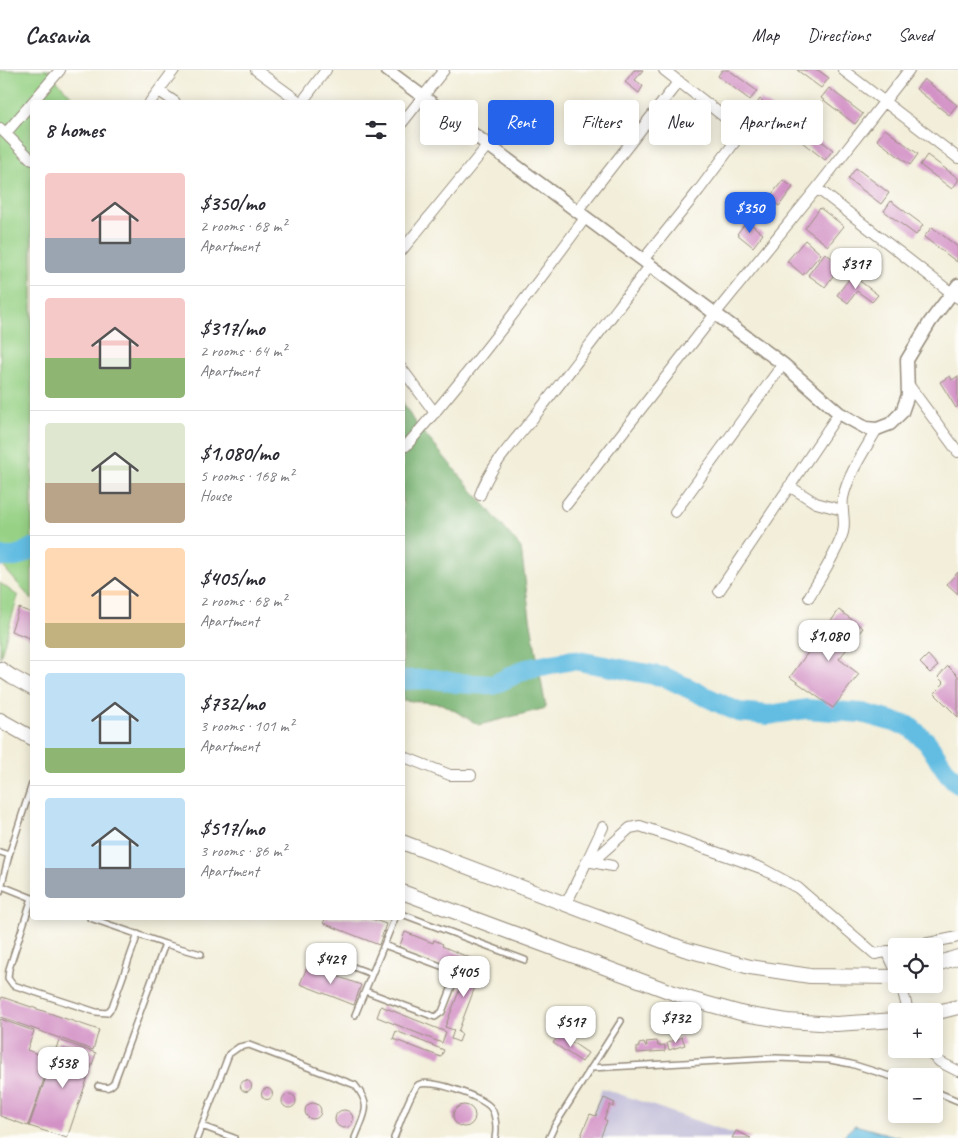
<!DOCTYPE html>
<meta charset="utf-8">
<style>
body{margin:0;font-family:Caveat,sans-serif;background:#f7f7f7;color:#2b2b33;height:100vh;display:flex;flex-direction:column;font-size:19px;white-space:nowrap}
*{box-sizing:border-box;margin:0}
p{font-size:16px;color:#7c7c81}
.icon{flex:none;width:28px;height:28px;fill:none;stroke:currentColor;stroke-width:2;stroke-linecap:round;stroke-linejoin:round}
.map{position:relative;flex:1;overflow:hidden}
.details{position:absolute;left:30px;top:30px;width:375px;height:820px;display:flex;flex-direction:column;background:#fff;border-radius:5px;box-shadow:0 2px 12px #0003}
.details>*{flex:none}
.top-card{position:absolute;left:420px;top:30px;width:462px;height:45px;display:flex;gap:10px}
.tools{position:absolute;left:888px;top:868px;display:grid;gap:10px}
.tools a{display:grid;place-items:center;width:55px;height:55px;border-radius:5px;background:#fff;box-shadow:0 2px 12px #0003;font-size:25px}
.price{position:absolute;translate:-50% -42px;padding:0 11px;border-radius:10px;background:#fff;color:#222;font-size:16px;line-height:32px;filter:drop-shadow(0 1px 2px #0008)}
.price::after{content:'';position:absolute;left:50%;top:30px;width:15px;height:11px;margin-left:-8px;background:inherit;clip-path:polygon(0 0,100% 0,50% 100%)}
.price.active{background:#2563eb;color:#fff}
ul{padding:0;list-style:none}
li{display:flex;align-items:center;gap:15px;height:125px;padding:0 15px}
li+li{border-top:1px solid #e1e1e2}
li span{display:grid;place-items:center;flex:none;width:140px;height:100px;border-radius:5px;color:#555}
li>.icon{margin-inline-start:auto}
span .icon{width:60px;height:60px;fill:#fffc;stroke-width:1}
li b{font-size:21px}
h2{display:flex;justify-content:space-between;align-items:center;height:60px;padding:0 15px;font-size:21px}
.pill{padding:0 18px;border-radius:5px;background:#fff;box-shadow:0 2px 12px #0003;font-size:18px;line-height:45px}
.pill.active{background:#2563eb;color:#fff}
header{display:flex;align-items:center;gap:30px;box-sizing:border-box;height:70px;padding:0 25px;background:#fff;border-bottom:1px solid #e1e1e2}
header strong{font-size:24px}
nav{display:flex;gap:28px;margin-inline-start:auto;font-size:18px}
.map>svg:first-child{display:block}
</style>
<header>
<strong>Casavia</strong>
<nav><a>Map</a><a>Directions</a><a>Saved</a></nav>
</header>
<div class="map">
<svg width="958" height="1068" viewBox="0 0 958 1068">
<rect width="100%" height="100%" fill="#fdfcf7"/>
<filter id="ink" filterUnits="userSpaceOnUse"><feTurbulence type="fractalNoise" baseFrequency=".02" numOctaves="2"/><feDisplacementMap in="SourceGraphic" scale="10" xChannelSelector="R" yChannelSelector="G"/><feConvolveMatrix kernelMatrix="1 2 1 2 8 2 1 2 1" color-interpolation-filters="sRGB"/></filter>
<filter id="wash" filterUnits="userSpaceOnUse"><feTurbulence type="fractalNoise" baseFrequency=".0096" numOctaves="4" result="noise"/><feDisplacementMap in="SourceGraphic" scale="20" xChannelSelector="R" yChannelSelector="G"/><feGaussianBlur stdDeviation="1.12" result="paint"/><feColorMatrix in="noise" values="0 0 0 0 0 0 0 0 0 0 0 0 0 0 0 0 0 1.4 0 .05"/><feComposite in="paint" operator="in"/></filter>
<g filter="url(#wash)">
<rect width="100%" height="100%" fill="#f2eed9"/>
<path fill="#c5c0da" d="M 602,1018 L 746,1068 L 585,1068 Z"/>
<path fill="#96d185" stroke="#687e52" d="M 0,0 L 51,0 L 54,8 L 77,32 L 32,32 L 32,530 L 0,493 Z
M 0,513 L 18,526 L 0,588 Z"/>
<path fill="#78b372" stroke="#5a6e48" d="M 402,331 L 413,350 L 521,478 L 530,548 L 546,638 L 479,655 L 443,634 L 403,630 Z"/>
<path fill="#64bde2" stroke="#507480" d="M 855,1055 L 902,1068 L 841,1068 Z"/>
<g fill="none" stroke-linecap="round" stroke-linejoin="round">
<path stroke="#64bde2" stroke-width="20" d="M 0,487 L 16,487 L 32,478
M 402,610 L 435,609 L 456,613 L 493,615 L 526,599 L 573,590 L 665,607 L 738,642 L 769,645 L 806,639 L 862,643 L 909,656 L 927,672 L 947,702 L 958,714"/>
</g>
<g id="blocks">
<path fill="#d392c6" d="M 634,0 L 643,0 L 635,10 L 643,16 L 639,23 L 625,12 Z
M 722,0 L 729,0 L 757,21 L 750,30 L 718,6 Z
M 797,0 L 818,0 L 829,8 L 821,18 Z
M 924,9 L 957,35 L 949,45 L 916,19 Z
M 829,18 L 863,44 L 855,54 L 821,28 Z
M 760,29 L 793,54 L 786,63 L 753,39 Z
M 801,55 L 833,80 L 825,90 L 793,65 Z
M 885,59 L 918,84 L 910,95 L 877,70 Z
M 927,85 L 958,108 L 958,111 L 952,119 L 920,95 Z
M 856,98 L 889,123 L 881,134 L 848,109 Z
M 783,110 L 793,117 L 779,136 L 769,128 Z
M 891,131 L 923,155 L 916,165 L 884,141 Z
M 820,138 L 844,156 L 828,176 L 805,158 Z
M 747,151 L 763,164 L 753,177 L 737,164 Z
M 932,157 L 958,177 L 957,192 L 924,167 Z
M 805,170 L 821,184 L 803,205 L 787,191 Z
M 825,183 L 841,195 L 825,217 L 808,205 Z
M 852,205 L 878,225 L 872,232 L 857,221 L 848,233 L 837,225 Z
M 950,306 L 952,310 L 958,306 L 958,336 L 956,338 L 940,312 Z
M 958,502 L 958,524 L 947,514 Z
M 19,538 L 32,543 L 32,569 L 11,561 Z
M 839,540 L 863,558 L 839,589 L 859,604 L 833,638 L 790,607 Z
M 928,585 L 938,596 L 930,603 L 920,593 Z
M 948,596 L 958,606 L 958,647 L 934,623 L 944,613 L 938,607 Z
M 326,848 L 369,848 L 386,854 L 379,875 L 323,853 Z
M 405,862 L 433,873 L 434,870 L 443,874 L 442,876 L 470,888 L 464,904 L 399,878 Z
M 472,888 L 486,894 L 475,917 L 458,962 L 462,964 L 459,972 L 451,969 L 454,960 L 445,957 Z
M 308,895 L 329,903 L 330,900 L 340,904 L 339,907 L 361,915 L 354,935 L 300,914 Z
M 2,927 L 99,960 L 93,980 L 0,947 L 0,932 Z
M 381,936 L 446,962 L 442,973 L 377,947 Z
M 0,949 L 34,961 L 27,980 L 51,989 L 28,1056 L 0,1046 Z
M 396,961 L 444,980 L 441,987 L 393,969 Z
M 560,964 L 588,983 L 582,992 L 553,973 Z
M 682,967 L 685,975 L 669,980 L 667,973 Z
M 59,970 L 96,983 L 67,1068 L 29,1056 Z
M 657,971 L 658,976 L 665,975 L 665,981 L 637,983 L 637,977 L 639,977 L 639,974 L 644,973 L 645,976 L 647,976 L 646,972 Z
M240.5 1016a5.5 5.5 0 1 1 11 0a5.5 5.5 0 1 1-11 0Z
M261.5 1024a5.5 5.5 0 1 1 11 0a5.5 5.5 0 1 1-11 0Z
M282 1031a7 7 0 1 1 14 0a7 7 0 1 1-14 0Z
M 604,1028 L 615,1033 L 613,1037 L 610,1035 L 604,1049 L 607,1051 L 600,1068 L 580,1068 L 590,1044 L 596,1046 Z
M305 1041a8 8 0 1 1 16 0a8 8 0 1 1-16 0Z
M453 1046a11 11 0 1 1 22 0a11 11 0 1 1-22 0Z
M335 1049a9 9 0 1 1 18 0a9 9 0 1 1-18 0Z
M 736,1061 L 751,1068 L 732,1068 Z"/>
</g>
</g>
<g filter="url(#ink)">
<use href="#blocks" fill-opacity="0" stroke="#968c7c" stroke-width="1"/>
<g fill="none" stroke-linecap="round" stroke-linejoin="round">
<g stroke="#968c7c" stroke-width="8">
<path id="service" d="M 0,782 L 9,785
M 2,816 L 32,828
M 0,822 L 9,785 L 32,714
M 32,828 L 9,899 L 8,908 L 13,915 L 96,942 L 107,943 L 112,937 L 138,864
M 402,844 L 525,890
M 90,848 L 165,874 L 201,884
M 319,884 L 372,904
M 365,921 L 435,947 L 442,942 L 455,909 L 453,903 L 449,899 L 384,875
M 355,945 L 395,848
M 591,998 L 776,988 L 830,990 L 851,994 L 896,1008
M 98,1016 C 106,1018 109,1019 114,1013 L 165,874
M 934,1021 L 958,1031
M 202,1056 L 234,1068
M 197,1068 L 229,984 L 239,977 L 249,975 L 355,1015 C 373,1037 364,1044 355,1068
M 394,1068 C 398,1058 411,1020 418,1015 C 430,1008 483,1027 491,1038 C 496,1045 497,1060 495,1068
M 549,1068 L 555,1055 L 621,951"/>
</g>
<g stroke="#968c7c" stroke-width="12">
<path id="minor" d="M 256,0 L 300,32
M 843,0 L 958,88
M 159,21 L 175,32
M 150,32 L 174,0
M 302,32 L 326,0
M 402,53 L 444,0
M 0,58 L 32,90
M 6,63 L 60,0
M 817,118 L 958,228
M 577,141 L 679,11
M 402,180 L 488,75
M 643,190 L 699,120 L 734,73 L 736,67 L 736,56 L 664,0
M 402,299 L 435,343
M 908,314 L 958,382
M 406,376 C 470,303 528,226 585,148
M 789,416 L 816,433 L 842,440
M 480,425 C 492,391 520,366 541,338 C 578,291 614,243 650,196
M 566,435 L 715,244 L 817,118 L 909,0
M 675,442 L 783,294
M 719,521 L 839,343
M 809,527 C 819,510 838,481 843,462 C 846,450 841,440 843,428 C 848,404 865,380 877,359
M 402,686 L 450,705 L 471,705
M 587,791 L 603,757
M 593,791 L 630,758 L 640,756 L 739,790 L 761,798 L 798,818 L 875,884 L 896,880
M 566,834 L 587,791 L 612,796
M 914,876 L 958,867
M 887,881 L 896,901
M 901,914 L 908,941
M 925,979 L 940,992 L 958,1001"/>
</g>
<g stroke="#968c7c" stroke-width="15">
<path id="tertiary" d="M 387,0 L 783,294 L 839,343 L 866,358 L 877,359 L 890,354 L 902,342 L 908,325 L 907,290 L 930,252 L 958,215"/>
</g>
<g stroke="#968c7c" stroke-width="16">
<path id="secondary" d="M 0,599 L 12,607 L 32,618
M 0,650 L 32,668
M 402,772 L 684,879 L 750,897 L 810,906 L 896,907
M 402,822 L 690,929 L 744,944 L 787,951 L 836,954 L 896,950
M 934,895 L 958,887
M 934,943 L 958,937"/>
</g>
<use href="#service" stroke="#fff" stroke-width="5"/>
<use href="#minor" stroke="#fff" stroke-width="10"/>
<use href="#tertiary" stroke="#fff" stroke-width="12"/>
<use href="#secondary" stroke="#fff" stroke-width="14"/>
</g>
</g>
</svg>
<div class="tools">
<a><svg class="icon" aria-label="locate" viewBox="0 0 24 24"><circle cx="12" cy="12" r="6"/><path d="M12 2v4M12 18v4M2 12h4M18 12h4"/></svg></a>
<a>+</a>
<a>−</a>
</div>
<b class="price active" style="left:750px;top:164px">$350</b>
<b class="price" style="left:856px;top:220px">$317</b>
<b class="price" style="left:829px;top:592px">$1,080</b>
<b class="price" style="left:331px;top:915px">$429</b>
<b class="price" style="left:464px;top:928px">$405</b>
<b class="price" style="left:676px;top:974px">$732</b>
<b class="price" style="left:571px;top:978px">$517</b>
<b class="price" style="left:63px;top:1019px">$538</b>
<div class="top-card">
<a class="pill">Buy</a>
<a class="pill active">Rent</a>
<a class="pill">Filters</a>
<a class="pill">New</a>
<a class="pill">Apartment</a>
</div>
<section class="details">
<h2>8 homes<svg class="icon" aria-label="filters" viewBox="0 0 24 24"><path d="M4 7h16M4 17h16"/><circle cx="9" cy="7" r="2"/><circle cx="15" cy="17" r="2"/></svg></h2>
<ul>
<li><span style="background:linear-gradient(#f6c9c9 65%,#9aa5b1 0)"><svg class="icon" aria-label="home" viewBox="0 0 24 24"><path d="M3 11l9-7 9 7M6 9v11h12V9"/></svg></span><div><b>$350/mo</b><p>2 rooms · 68 m²</p><p>Apartment</p></div></li>
<li><span style="background:linear-gradient(#f6c9c9 60%,#8fb573 0)"><svg class="icon" aria-label="home" viewBox="0 0 24 24"><path d="M3 11l9-7 9 7M6 9v11h12V9"/></svg></span><div><b>$317/mo</b><p>2 rooms · 64 m²</p><p>Apartment</p></div></li>
<li><span style="background:linear-gradient(#dfe7d0 60%,#b9a48a 0)"><svg class="icon" aria-label="home" viewBox="0 0 24 24"><path d="M3 11l9-7 9 7M6 9v11h12V9"/></svg></span><div><b>$1,080/mo</b><p>5 rooms · 168 m²</p><p>House</p></div></li>
<li><span style="background:linear-gradient(#ffd9b3 75%,#c2b280 0)"><svg class="icon" aria-label="home" viewBox="0 0 24 24"><path d="M3 11l9-7 9 7M6 9v11h12V9"/></svg></span><div><b>$405/mo</b><p>2 rooms · 68 m²</p><p>Apartment</p></div></li>
<li><span style="background:linear-gradient(#bfe0f5 75%,#8fb573 0)"><svg class="icon" aria-label="home" viewBox="0 0 24 24"><path d="M3 11l9-7 9 7M6 9v11h12V9"/></svg></span><div><b>$732/mo</b><p>3 rooms · 101 m²</p><p>Apartment</p></div></li>
<li><span style="background:linear-gradient(#bfe0f5 70%,#9aa5b1 0)"><svg class="icon" aria-label="home" viewBox="0 0 24 24"><path d="M3 11l9-7 9 7M6 9v11h12V9"/></svg></span><div><b>$517/mo</b><p>3 rooms · 86 m²</p><p>Apartment</p></div></li>
</ul>
</section>
</div>
